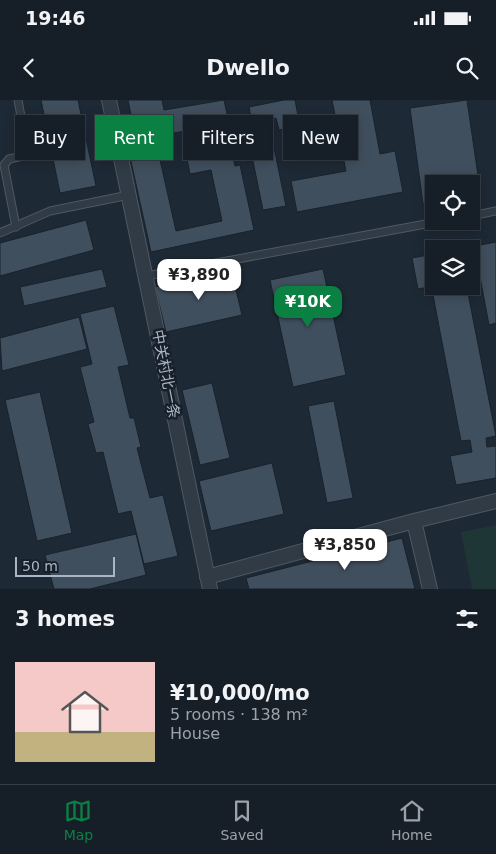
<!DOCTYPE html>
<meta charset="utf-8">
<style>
body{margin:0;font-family:"DejaVu Sans","Noto Sans SC",sans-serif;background:#232c34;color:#f1f3f6;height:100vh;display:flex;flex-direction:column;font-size:19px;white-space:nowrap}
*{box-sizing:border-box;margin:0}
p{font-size:16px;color:#9ea2a8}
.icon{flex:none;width:28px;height:28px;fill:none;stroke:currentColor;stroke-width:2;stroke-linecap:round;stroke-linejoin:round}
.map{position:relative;height:489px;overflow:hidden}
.drawer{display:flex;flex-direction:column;background:#161f28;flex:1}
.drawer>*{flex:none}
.guide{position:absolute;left:15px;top:15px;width:466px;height:45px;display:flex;gap:10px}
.fabs{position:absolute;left:425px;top:75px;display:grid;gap:10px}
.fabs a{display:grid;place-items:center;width:55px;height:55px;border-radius:0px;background:#161f28;box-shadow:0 2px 12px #0003,0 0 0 1px #353d45;font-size:25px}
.scale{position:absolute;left:15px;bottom:12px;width:100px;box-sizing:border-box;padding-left:5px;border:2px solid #aab6c4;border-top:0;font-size:14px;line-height:18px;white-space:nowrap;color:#aab6c4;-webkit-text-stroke:4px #17202a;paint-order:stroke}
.price{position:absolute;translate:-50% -42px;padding:0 11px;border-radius:10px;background:#fff;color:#222;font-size:16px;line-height:32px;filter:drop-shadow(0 1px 2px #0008)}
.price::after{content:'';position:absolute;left:50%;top:30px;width:15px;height:11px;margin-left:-8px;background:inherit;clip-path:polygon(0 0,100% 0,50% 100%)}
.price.active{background:#0b8043;color:#fff}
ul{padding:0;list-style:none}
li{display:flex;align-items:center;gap:15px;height:125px;padding:0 15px}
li+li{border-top:1px solid #353d45}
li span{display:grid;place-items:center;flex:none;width:140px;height:100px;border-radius:0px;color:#555}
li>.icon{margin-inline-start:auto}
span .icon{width:60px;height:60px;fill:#fffc;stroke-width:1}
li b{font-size:21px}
h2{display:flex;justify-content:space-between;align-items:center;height:60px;padding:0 15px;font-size:21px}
.pill{padding:0 18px;border-radius:0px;background:#161f28;box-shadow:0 2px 12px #0003,0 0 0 1px #353d45;font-size:18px;line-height:45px}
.pill.active{background:#0b8043;color:#fff}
.status{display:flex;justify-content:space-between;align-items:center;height:35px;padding:0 25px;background:#161f28;direction:ltr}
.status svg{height:14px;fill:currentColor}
header{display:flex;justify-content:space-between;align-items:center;height:65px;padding:0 15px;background:#161f28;font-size:22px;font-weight:800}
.menu{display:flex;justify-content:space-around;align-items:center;height:70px;border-top:1px solid #353d45;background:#161f28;font-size:14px;color:#9ea2a8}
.menu a{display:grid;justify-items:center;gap:2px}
.menu .active{color:#0b8043}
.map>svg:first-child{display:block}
</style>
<div class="status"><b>19:46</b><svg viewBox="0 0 49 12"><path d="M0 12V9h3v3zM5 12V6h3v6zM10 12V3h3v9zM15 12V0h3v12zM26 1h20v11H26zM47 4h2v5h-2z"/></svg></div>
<header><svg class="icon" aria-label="back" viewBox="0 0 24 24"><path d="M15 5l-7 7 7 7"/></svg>Dwello<svg class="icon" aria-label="search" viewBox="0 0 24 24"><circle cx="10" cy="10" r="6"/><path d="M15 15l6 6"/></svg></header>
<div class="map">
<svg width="496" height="489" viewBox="0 0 496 489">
<rect width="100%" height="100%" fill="#1d2935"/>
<path fill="#1f3637" d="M 496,425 L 496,489 L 472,489 L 461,432 Z"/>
<path fill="#404f5e" stroke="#19222c" d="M 41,0 L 78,0 L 96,86 L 60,93 Z
M 128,0 L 162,0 L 164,10 L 224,0 L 229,23 L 136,40 Z
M 284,0 L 295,0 L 300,26 L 279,30 L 276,18 L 252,23 L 249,7 Z
M 332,0 L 372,0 L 370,0 L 380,54 L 395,51 L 403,92 L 297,112 L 291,81 L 346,71 Z
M 467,0 L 481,96 L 471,97 L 471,84 L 434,84 L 434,103 L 423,104 L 410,8 Z
M 270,28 L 286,106 L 263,110 L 247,32 Z
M 230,44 L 235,66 L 240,65 L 254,130 L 151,152 L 130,57 L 158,51 L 176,131 L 222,121 L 211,70 L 190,74 L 186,54 Z
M 86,120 L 94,150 L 0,176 L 0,143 Z
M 496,142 L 496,223 L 489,225 L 480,177 L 471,178 L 471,149 L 460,149 Z
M 434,154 L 434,186 L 418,189 L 412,158 Z
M 102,169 L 107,187 L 24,206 L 20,187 Z
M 231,169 L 242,215 L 166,232 L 155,187 Z
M 323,169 L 346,275 L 293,287 L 270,180 Z
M 439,186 L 458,186 L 458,189 L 467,188 L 496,336 L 486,338 L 487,347 L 496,346 L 496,378 L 456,385 L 450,356 L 472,352 L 470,340 L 461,341 L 433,195 L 440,193 Z
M 114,206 L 129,265 L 118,267 L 130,318 L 134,318 L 141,347 L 137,348 L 150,398 L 163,395 L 178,456 L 144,464 L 131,411 L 118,414 L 103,352 L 96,353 L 88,324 L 94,322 L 80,267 L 92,264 L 80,214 Z
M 79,217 L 87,249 L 2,271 L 0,238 Z
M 212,283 L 230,358 L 200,365 L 182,290 Z
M 40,292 L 72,433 L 37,441 L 5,300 Z
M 334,301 L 353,398 L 327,403 L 308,306 Z
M 272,363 L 284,414 L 211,431 L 199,381 Z
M 136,434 L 146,475 L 90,489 L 54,489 L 45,455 Z
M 402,438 L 415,489 L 249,489 L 246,478 Z"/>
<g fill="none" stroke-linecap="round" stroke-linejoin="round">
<g stroke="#4e5964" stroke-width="9">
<path id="service" d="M 471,116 L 496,111
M 16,127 L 4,65 L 9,59 L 28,55 L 18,0
M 0,133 L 50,111 L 129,95
M 146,176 L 442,121"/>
</g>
<g stroke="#4e5964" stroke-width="16">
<path id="minor" d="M 109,0 L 210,489
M 414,421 L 430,489
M 207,477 L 414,421 L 496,401"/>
</g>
<use href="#service" stroke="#313b46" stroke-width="7"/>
<use href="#minor" stroke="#313b46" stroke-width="14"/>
</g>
<g text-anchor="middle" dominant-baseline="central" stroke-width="5" stroke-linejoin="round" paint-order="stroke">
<g font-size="15" fill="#aab6c4" stroke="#17202a">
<text transform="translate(166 274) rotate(79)">中关村北一条</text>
</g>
</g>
</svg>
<div class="fabs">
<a><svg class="icon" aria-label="locate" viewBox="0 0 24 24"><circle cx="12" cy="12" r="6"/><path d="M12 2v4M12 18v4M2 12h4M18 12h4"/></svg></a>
<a><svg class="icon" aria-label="layers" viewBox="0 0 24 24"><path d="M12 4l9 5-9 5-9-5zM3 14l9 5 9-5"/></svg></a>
</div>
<div class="scale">50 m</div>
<b class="price" style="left:199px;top:201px">¥3,890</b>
<b class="price active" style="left:308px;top:228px">¥10K</b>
<b class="price" style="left:345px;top:471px">¥3,850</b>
<div class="guide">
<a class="pill">Buy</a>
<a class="pill active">Rent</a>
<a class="pill">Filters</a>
<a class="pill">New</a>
</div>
</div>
<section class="drawer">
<h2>3 homes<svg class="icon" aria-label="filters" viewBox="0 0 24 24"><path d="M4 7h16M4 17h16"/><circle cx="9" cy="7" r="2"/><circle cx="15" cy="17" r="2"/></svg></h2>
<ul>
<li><span style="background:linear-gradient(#f6c9c9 70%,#c2b280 0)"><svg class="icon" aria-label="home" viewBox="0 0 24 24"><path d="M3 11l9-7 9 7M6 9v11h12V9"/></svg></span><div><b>¥10,000/mo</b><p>5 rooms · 138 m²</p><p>House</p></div></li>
</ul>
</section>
<nav class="menu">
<a class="active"><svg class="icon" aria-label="map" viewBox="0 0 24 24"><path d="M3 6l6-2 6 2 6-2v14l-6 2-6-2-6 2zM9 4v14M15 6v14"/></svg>Map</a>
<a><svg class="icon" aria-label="saved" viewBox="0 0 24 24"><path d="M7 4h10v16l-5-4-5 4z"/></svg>Saved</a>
<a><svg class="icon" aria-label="home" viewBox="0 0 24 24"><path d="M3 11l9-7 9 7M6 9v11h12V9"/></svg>Home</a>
</nav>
